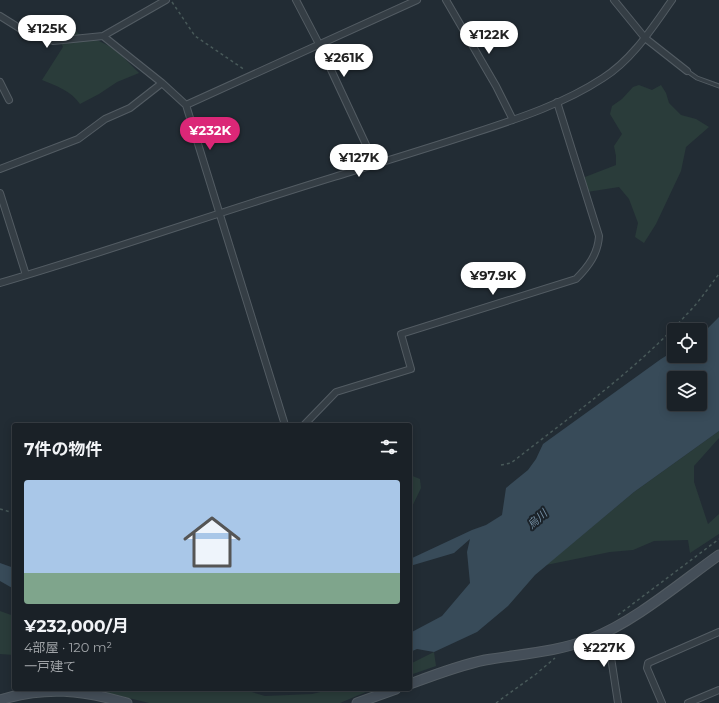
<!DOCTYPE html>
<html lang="ja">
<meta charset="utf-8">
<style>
body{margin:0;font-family:Montserrat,"Noto Sans JP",sans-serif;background:#23292f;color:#f1f3f6;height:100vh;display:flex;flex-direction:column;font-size:15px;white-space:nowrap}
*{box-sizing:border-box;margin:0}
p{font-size:13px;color:#9fa3a7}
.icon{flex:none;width:22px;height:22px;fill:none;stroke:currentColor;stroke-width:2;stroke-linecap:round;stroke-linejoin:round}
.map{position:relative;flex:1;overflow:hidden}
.drawer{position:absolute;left:12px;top:423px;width:400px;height:268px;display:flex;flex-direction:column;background:#1a2127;border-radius:4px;box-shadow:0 2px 10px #0003,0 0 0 1px #383e44}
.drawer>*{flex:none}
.tools{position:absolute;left:667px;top:323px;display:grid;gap:8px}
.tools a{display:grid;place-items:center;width:40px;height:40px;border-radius:4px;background:#1a2127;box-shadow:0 2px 10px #0003,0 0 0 1px #383e44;font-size:20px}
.price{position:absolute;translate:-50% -34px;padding:0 9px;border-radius:14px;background:#fff;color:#222;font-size:13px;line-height:26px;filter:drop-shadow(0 1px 2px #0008)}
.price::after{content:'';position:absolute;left:50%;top:24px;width:12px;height:9px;margin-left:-6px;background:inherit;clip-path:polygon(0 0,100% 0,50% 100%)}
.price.selected{background:#db2777;color:#fff}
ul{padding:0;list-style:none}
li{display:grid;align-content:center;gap:8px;height:212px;padding:0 12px}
li span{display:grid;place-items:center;height:124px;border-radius:4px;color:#555}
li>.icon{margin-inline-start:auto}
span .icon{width:72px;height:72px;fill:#fffc;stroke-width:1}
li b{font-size:17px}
h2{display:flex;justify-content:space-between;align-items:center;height:48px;padding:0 12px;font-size:17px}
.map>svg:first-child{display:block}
</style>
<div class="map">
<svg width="719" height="703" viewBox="0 0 719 703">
<rect width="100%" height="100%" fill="#222c34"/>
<path fill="#2a3c3a" d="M 62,21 L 69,24 L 81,36 L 99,41 L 115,49 L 139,73 L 117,82 L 99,94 L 80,104 C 71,91 57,86 42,80 L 63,47 L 59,38 Z
M 639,85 L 652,90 L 661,85 L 666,93 L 669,103 L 681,115 L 696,119 L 709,127 L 686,147 L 681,171 L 656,224 L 644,243 L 635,237 L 638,223 L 629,199 L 619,187 L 587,192 L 585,177 L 616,165 L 616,156 L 614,146 L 622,134 L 610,114 L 612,106 L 622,99 L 633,87 Z
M 719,431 L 719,438 L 694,466 L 694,482 L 708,524 L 719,514 L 719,534 L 690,553 L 688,540 L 654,541 L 633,550 L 610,552 L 546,565 L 634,492 Z
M 410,475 L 420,479 L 421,488 L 410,511 Z
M 0,611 L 14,616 L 14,655 L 0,654 Z
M 434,652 L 436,666 L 410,675 L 410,664 Z
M 92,689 L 242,689 L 265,696 L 312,694 L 333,689 L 373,689 L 340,703 L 149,703 Z"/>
<path fill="#384b59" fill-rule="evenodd" d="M 719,317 L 719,431 L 634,492 L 535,575 L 508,606 L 477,632 L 434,652 L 417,649 L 410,652 L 410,633 L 442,616 L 470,583 L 467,552 L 470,539 L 454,553 L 410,566 L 410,559 L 472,530 L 486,525 L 502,515 L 506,488 L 528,470 L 536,459 L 543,444 L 661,359 L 674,351 L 674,356 L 700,356 L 700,332 L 706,330 ZM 674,378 L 700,378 L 700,404 L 674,404 Z
M 0,563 L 14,568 L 14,589 L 0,581 Z"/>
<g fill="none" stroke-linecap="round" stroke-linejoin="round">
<g stroke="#535c63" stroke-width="5">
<path id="lane" d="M 687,71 L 697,78 L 719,86"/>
</g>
<g stroke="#535c63" stroke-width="8">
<path id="street" d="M 296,0 L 319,44 L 375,164
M 446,0 L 496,86 L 513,120
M 614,0 L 645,38 L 687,71
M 0,16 L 24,31 L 53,41 L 103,36
M 0,82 L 9,100
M 162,83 L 103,36 L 166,0
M 186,105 L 417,0
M 0,169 L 78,139 L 105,119 L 130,108 L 162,83 L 186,105 L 285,425
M 0,193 L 26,275
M 0,283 C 112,250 223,211 334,177 C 382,162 429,148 477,132 C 520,118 565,103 603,78 C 633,59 652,28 672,0
M 304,425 L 336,392 L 411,369 L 401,334 L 576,279 C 588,267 598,254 599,236 L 557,102
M 607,631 L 618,703
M 662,703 L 647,668 L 648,663 L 719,632
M 688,703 L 719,690"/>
</g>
<g stroke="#535c63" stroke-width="11">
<path id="secondary" d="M 410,684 C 434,675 460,665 485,660 C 520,654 557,652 590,639 C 633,623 681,582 719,555
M 0,700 C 46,686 82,690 127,703
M 357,703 L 396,689"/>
</g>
<path stroke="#485959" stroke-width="1.5" stroke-dasharray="3 3" stroke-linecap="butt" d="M 172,2 L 195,36 L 245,70
M 501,465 L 511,463 C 571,416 635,371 687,314 C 699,302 709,287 719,274
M 0,509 L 14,513
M 618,615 L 719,539
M 496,703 L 536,674 L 555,658"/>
<use href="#lane" stroke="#353e45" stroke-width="3"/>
<use href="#street" stroke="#353e45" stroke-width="6"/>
<use href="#secondary" stroke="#444e58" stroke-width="9"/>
</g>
<g text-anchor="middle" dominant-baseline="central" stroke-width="4" stroke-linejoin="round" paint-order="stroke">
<g font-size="11" font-style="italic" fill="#748ea2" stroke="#1b232a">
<text transform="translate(537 519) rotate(-42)">烏川</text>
</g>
</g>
</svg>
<div class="tools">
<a><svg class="icon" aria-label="locate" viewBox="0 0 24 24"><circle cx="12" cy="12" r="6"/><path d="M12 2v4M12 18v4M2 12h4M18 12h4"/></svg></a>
<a><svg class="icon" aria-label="layers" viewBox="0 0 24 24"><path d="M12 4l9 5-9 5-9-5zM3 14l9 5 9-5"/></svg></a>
</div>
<b class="price" style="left:47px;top:49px">¥125K</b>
<b class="price" style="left:489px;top:55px">¥122K</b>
<b class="price" style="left:344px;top:78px">¥261K</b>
<b class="price selected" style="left:210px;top:151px">¥232K</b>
<b class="price" style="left:359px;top:178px">¥127K</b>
<b class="price" style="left:493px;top:296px">¥97.9K</b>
<b class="price" style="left:604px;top:668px">¥227K</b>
<section class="drawer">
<h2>7件の物件<svg class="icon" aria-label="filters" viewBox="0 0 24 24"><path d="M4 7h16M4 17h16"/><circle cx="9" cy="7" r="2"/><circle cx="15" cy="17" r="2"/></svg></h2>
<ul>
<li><span style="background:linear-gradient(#a9c7e8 75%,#7fa58c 0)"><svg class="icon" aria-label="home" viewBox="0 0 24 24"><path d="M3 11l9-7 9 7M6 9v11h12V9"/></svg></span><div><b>¥232,000/月</b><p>4部屋 · 120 m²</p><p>一戸建て</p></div></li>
</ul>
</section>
</div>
